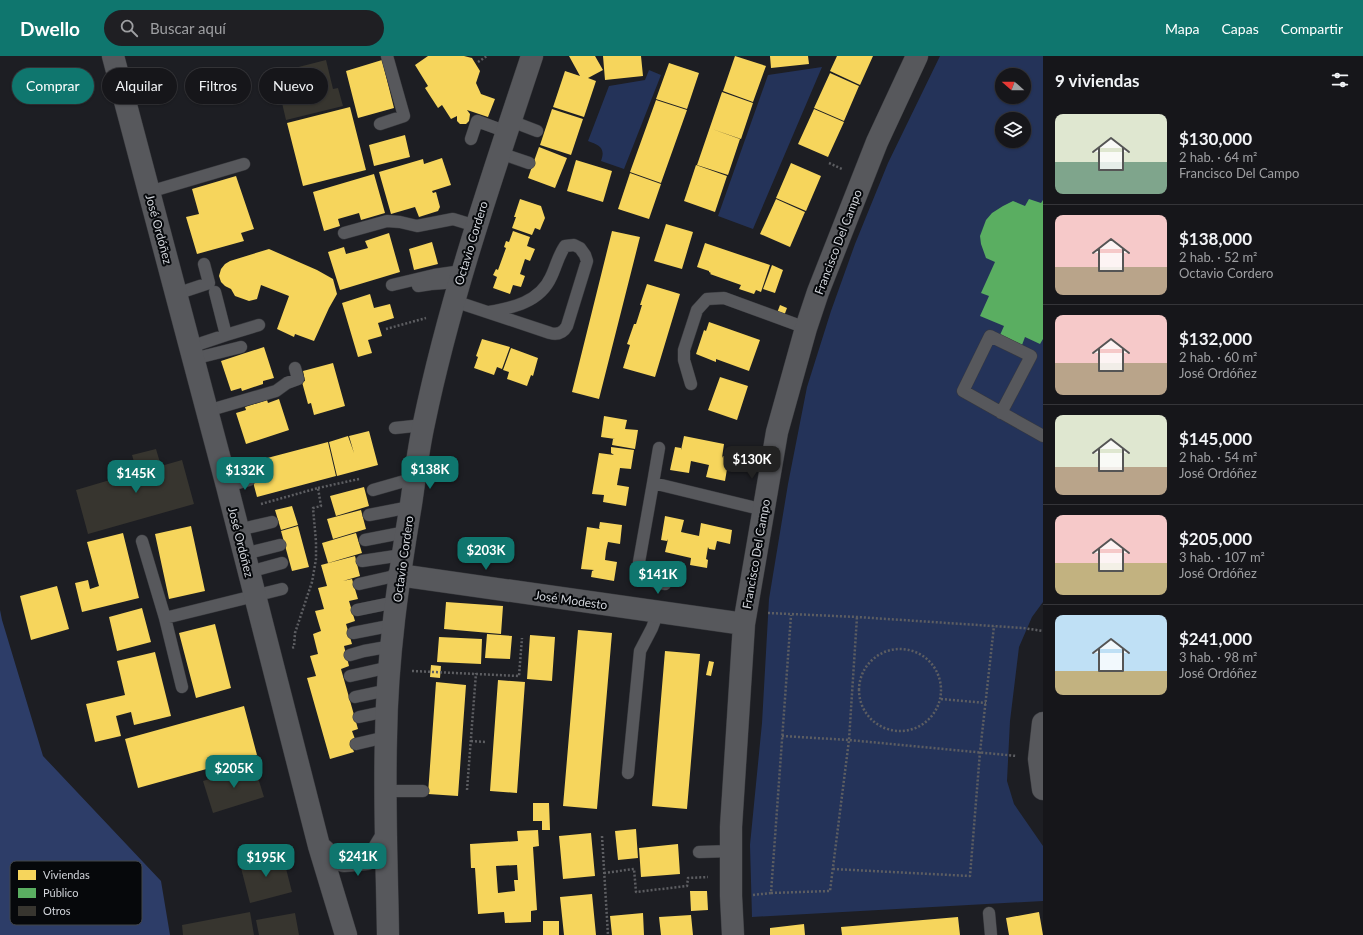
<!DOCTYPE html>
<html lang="es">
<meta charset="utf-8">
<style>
body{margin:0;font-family:Lato,sans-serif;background:#1f1f23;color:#f1f3f6;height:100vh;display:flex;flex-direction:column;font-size:15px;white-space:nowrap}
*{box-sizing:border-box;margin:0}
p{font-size:13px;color:#9e9fa2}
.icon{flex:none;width:22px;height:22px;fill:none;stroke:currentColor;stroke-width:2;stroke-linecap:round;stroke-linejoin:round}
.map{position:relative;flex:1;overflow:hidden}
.drawer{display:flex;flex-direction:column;background:#16161a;width:320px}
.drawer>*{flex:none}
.top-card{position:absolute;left:12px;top:12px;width:380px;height:36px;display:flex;gap:8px}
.needle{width:26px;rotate:290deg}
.buttons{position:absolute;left:995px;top:12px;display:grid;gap:8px}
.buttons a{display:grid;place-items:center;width:36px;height:36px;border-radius:50%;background:#16161a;box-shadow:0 1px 3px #0004,0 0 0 1px #353539;font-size:20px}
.price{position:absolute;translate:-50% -34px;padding:0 9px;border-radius:8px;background:#0f766e;color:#fff;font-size:13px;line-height:26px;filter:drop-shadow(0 1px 2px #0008)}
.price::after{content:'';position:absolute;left:50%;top:24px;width:12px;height:9px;margin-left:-6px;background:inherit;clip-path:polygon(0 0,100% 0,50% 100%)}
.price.selected{background:#222;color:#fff}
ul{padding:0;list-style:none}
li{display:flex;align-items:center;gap:12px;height:100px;padding:0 12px}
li+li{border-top:1px solid #353539}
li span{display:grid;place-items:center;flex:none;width:112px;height:80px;border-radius:8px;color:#555}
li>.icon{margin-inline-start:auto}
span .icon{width:48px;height:48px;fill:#fffc;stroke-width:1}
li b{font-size:17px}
h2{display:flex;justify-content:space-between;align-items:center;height:48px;padding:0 12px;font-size:17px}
.chip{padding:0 14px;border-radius:18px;background:#16161a;box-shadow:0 1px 3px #0004,0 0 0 1px #353539;font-size:14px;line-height:36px}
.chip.selected{background:#0f766e;color:#fff}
header{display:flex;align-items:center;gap:24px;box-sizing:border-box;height:56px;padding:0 20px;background:#0f766e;color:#fff}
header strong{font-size:19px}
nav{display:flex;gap:22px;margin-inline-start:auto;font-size:14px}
.search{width:280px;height:36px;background:#1f1f23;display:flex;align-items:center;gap:10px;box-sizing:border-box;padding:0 14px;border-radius:22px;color:#9e9fa2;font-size:15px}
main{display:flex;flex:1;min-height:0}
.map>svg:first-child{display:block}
</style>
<header>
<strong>Dwello</strong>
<div class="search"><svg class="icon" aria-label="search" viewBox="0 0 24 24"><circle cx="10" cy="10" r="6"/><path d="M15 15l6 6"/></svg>Buscar aquí</div>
<nav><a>Mapa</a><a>Capas</a><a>Compartir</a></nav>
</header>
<main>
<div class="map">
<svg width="1043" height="879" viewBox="0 0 1043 879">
<rect width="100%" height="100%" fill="#1d1e23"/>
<path fill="#243359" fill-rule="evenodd" d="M 940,0 L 1043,0 L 1043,546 L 1032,561 L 1019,591 L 1010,665 L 1007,725 L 1014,748 L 1043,790 L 1043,845 L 752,861 L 750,789 L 762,667 L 769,543 L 788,428 L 807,331 L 831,255 L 855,188 L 888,107 ZM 1002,19 L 1024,19 L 1024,41 L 1002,41 ZM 1002,63 L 1024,63 L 1024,85 L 1002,85 Z
M 822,11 L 753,173 L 718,160 L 768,19 Z
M 649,14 L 661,19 L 624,113 L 601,105 C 606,92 599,89 588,85 L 609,30 L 645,24 Z"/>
<path fill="#2d3d68" d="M 0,554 L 2,564 L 43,700 L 161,825 L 170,879 L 0,879 Z"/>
<path fill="#f6d55c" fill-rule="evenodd" d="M 428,0 L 464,0 L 472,2 L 480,15 L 476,27 L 481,38 L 495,43 L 488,61 L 467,54 L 470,58 L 469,65 L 466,68 L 460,68 L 457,65 L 457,60 L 451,63 L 442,49 L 438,52 L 425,32 L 428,30 L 415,9 Z
M 569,0 L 595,0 L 603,14 L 588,22 L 596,25 L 584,61 L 553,51 L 565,15 L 580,20 Z
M 603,0 L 641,0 L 643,20 L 605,24 Z
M 735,0 L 766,10 L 753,46 L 723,35 Z
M 770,0 L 808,0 L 809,8 L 771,12 Z
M 837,0 L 873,0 L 860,29 L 830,15 Z
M 382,4 L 394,52 L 358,62 L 346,15 Z
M 669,7 L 699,17 L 687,53 L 656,43 Z
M 830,17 L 859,30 L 844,65 L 814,52 Z
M 722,36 L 753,47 L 741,83 L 712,73 L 740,83 L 728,119 L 697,109 Z
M 656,44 L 687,54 L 661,127 L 630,116 L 643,80 L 655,84 L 643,80 Z
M 350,51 L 366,114 L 303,130 L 287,67 Z
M 552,53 L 583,63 L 571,99 L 540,89 Z
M 814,53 L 844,66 L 828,101 L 798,88 Z
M 405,79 L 410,101 L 374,110 L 369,89 Z
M 539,91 L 567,102 L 555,132 L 528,122 Z
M 442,102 L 451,129 L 432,135 L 433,137 L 436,136 L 440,151 L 438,155 L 419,161 L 415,151 L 391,158 L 379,116 L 423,103 L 424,108 Z
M 576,104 L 612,115 L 603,146 L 567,135 Z
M 791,107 L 821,120 L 806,155 L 776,142 Z
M 696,109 L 727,120 L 715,156 L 684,145 Z
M 630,117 L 661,128 L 649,163 L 618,153 Z
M 374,118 L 385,157 L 361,164 L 359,157 L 338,163 L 340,170 L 324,175 L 313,136 Z
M 236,120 L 254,173 L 241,177 L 244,185 L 197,198 L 186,161 L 199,158 L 192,133 Z
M 520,143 L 541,150 L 545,162 L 540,174 L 535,172 L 532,179 L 512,172 L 516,161 L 514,161 Z
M 776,143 L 805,156 L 790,191 L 760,178 Z
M 666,168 L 693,176 L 682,213 L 654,205 Z
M 513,175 L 530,181 L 527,190 L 535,193 L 530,205 L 525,203 L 520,218 L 525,220 L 521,231 L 513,229 L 510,238 L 493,232 L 497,221 L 493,219 L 496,213 L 498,214 L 506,192 L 504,191 L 506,185 L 509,186 Z
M 612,175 L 640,181 L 599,343 L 572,336 Z
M 389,177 L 400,216 L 340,234 L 328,196 L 344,191 L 346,198 L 368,192 L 365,185 Z
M 432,186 L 438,208 L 414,214 L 409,193 Z
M 705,187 L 770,209 L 761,236 L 756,234 L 754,238 L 739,233 L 741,229 L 710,218 L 711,217 L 709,216 L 709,215 L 697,211 Z
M 269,193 L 317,214 L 333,223 L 337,238 L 329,252 L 314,285 L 295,278 L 294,281 L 277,273 L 289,240 L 261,229 L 257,243 L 249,245 L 235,240 L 231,233 L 225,230 L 221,226 L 219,220 L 221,213 L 225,208 L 230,205 Z
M 772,209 L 783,214 L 775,237 L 763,233 Z
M 647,228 L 680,238 L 655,321 L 623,312 L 630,289 L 627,288 L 634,268 L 636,268 L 642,249 L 640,249 Z
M 370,238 L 374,252 L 390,248 L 394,262 L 378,267 L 382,280 L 368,284 L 372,297 L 358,301 L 342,247 Z
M 780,249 L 787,252 L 784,260 L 777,257 Z
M 709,266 L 760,284 L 749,315 L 716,303 L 716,306 L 696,298 L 704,274 L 706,275 Z
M 482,283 L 510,291 L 502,313 L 497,311 L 494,319 L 474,312 L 478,301 L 476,300 Z
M 264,291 L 274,322 L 263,325 L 263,328 L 242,335 L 241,332 L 231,335 L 221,305 Z
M 511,292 L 538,302 L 533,320 L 531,319 L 527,330 L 507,323 L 509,316 L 503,314 Z
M 333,307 L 345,350 L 314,359 L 311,347 L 308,348 L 302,326 L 305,325 L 303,315 Z
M 720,321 L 748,330 L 737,364 L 708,354 Z
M 279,343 L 289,374 L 246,388 L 236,357 L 246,354 L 245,351 L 267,344 L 268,347 Z
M 604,360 L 627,364 L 625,373 L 638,374 L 635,393 L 612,389 L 613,383 L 615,383 L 601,381 Z
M 369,375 L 378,409 L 337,420 L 329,386 L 348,380 L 354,397 L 349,380 Z
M 684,380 L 724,388 L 722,402 L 723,400 L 729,401 L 725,425 L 706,421 L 709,409 L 691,405 L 689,417 L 670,414 L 675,391 L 681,392 L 681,394 Z
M 328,386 L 336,420 L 257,441 L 248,407 Z
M 611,391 L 634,394 L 631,413 L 620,412 L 617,429 L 629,431 L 626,450 L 603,446 L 604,439 L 592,438 L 599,397 L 614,399 L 611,397 Z
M 364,431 L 369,450 L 336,460 L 330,440 Z
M 292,450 L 298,469 L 281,474 L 275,454 Z
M 361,454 L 366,473 L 333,483 L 327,463 Z
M 665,460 L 684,464 L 681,476 L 699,480 L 701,467 L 732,474 L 730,488 L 717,485 L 715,494 L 709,493 L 708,491 L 706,503 L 708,504 L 707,512 L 690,509 L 691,502 L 665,496 L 668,483 L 667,485 L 661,484 Z
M 600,466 L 622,469 L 620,488 L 608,486 L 606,495 L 605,504 L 617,506 L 614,525 L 591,521 L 592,515 L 594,514 L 581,513 L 587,471 L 600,473 L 599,472 Z
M 191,470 L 205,535 L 169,543 L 155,478 Z
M 298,470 L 309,511 L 292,515 L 281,475 Z
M 123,477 L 139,542 L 82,556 L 75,527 L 88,524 L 90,533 L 99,530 L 87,486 Z
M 356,477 L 362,497 L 328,507 L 322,487 Z
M 355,500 L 360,520 L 343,525 L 352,523 L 358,543 L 349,545 L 355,565 L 346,568 L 352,588 L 344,590 L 349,610 L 341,613 L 358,673 L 352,675 L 355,683 L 350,685 L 354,696 L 330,703 L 307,622 L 316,620 L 310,600 L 318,598 L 313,578 L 321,575 L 315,555 L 324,553 L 318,532 L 327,530 L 321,509 Z
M 57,530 L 69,573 L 31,584 L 20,540 Z
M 446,546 L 503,550 L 501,578 L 444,573 Z
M 142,552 L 151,586 L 117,595 L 109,561 Z
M 215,568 L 231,632 L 196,642 L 179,577 Z
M 578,574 L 612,577 L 597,753 L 563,750 Z
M 487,578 L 512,580 L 510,603 L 485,602 Z
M 530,579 L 555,581 L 552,625 L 527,623 Z
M 439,581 L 482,583 L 481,608 L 437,606 Z
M 665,595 L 700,598 L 687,753 L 652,750 Z
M 155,596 L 171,660 L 134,669 L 131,656 L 116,660 L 121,680 L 95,686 L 86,648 L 125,639 L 117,605 Z
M 709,605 L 714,606 L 711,620 L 706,619 Z
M 431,609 L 441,610 L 440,622 L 430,621 Z
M 498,624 L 525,626 L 517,737 L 490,735 Z
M 436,626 L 466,629 L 458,740 L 428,738 Z
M 244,650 L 257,699 L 138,732 L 125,683 Z
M 533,747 L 549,747 L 550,774 L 542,774 L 542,765 L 533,765 Z
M 636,773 L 638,802 L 618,804 L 615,775 Z
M 538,774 L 539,790 L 533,791 L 537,854 L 531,855 L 531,866 L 505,867 L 504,856 L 478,858 L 475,812 L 471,812 L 470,788 L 518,785 L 517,775 ZM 517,809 L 518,824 L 514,824 L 515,835 L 498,837 L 496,810 Z
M 591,777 L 595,820 L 563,823 L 559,780 Z
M 678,788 L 680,818 L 641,821 L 639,792 Z
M 690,835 L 707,835 L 708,854 L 691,855 Z
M 592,838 L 596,879 L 564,879 L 560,841 Z
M 1039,856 L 1043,879 L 1009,879 L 1006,862 Z
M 643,857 L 644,879 L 612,879 L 610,860 Z
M 691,859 L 693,879 L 661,879 L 659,861 Z
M 958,861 L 960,879 L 842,879 L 841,871 Z
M 543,865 L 559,865 L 559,879 L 543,879 Z
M 804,868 L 805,879 L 770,879 L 770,872 Z"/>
<path fill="#5aae61" d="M 1029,143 L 1041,147 L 1043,144 L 1043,283 L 1040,288 L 1025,281 L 1022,289 L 1000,279 L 1004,270 L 980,260 L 989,240 L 981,237 L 995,206 L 986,202 L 981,188 L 980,180 L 986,164 L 992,157 L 1003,150 L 1013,145 L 1025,150 Z"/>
<path fill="#37352f" d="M 326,4 L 333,33 L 338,32 L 343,50 L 286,64 L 275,17 Z
M 156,393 L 161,410 L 182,404 L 194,448 L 88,478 L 76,434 L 137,416 L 132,399 Z
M 254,709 L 264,741 L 213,757 L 203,725 Z
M 282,797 L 292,836 L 250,847 L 240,808 Z
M 250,856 L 254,879 L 183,879 L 182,869 Z
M 295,857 L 299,879 L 259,879 L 256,864 Z"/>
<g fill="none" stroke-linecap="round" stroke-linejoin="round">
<g stroke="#38393d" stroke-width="13">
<path id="lane" d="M 511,65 L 537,75
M 380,68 L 404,60 L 387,0
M 471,83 L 477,65 L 507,76
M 500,97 L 529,107
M 149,136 L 244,108
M 344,177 L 387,165 L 400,166 L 417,170 L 453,163 L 476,170
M 392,229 L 434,219 L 462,215
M 418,230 L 431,228 L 459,226
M 176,238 L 209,227 L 204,208
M 454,245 L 550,277 C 558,279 563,277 567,270 L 587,205 L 585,199 L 580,192 L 574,189 L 565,190 C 558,200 556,211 551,221 C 540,246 512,252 489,256
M 226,279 L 259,269
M 190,291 L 226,279 L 215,236
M 193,303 L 241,291
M 691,328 L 684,304 L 684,294 L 697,254 L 707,243 L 724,242 L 806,272
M 207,355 L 276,335 L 287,327 L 298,323 L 295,312
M 1001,357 L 1031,300 L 990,280 L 963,335 L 1043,380
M 395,372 L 423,369
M 653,427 L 659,392
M 227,430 L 249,424
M 373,434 L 415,422
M 369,459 L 410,451
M 238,474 L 272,466
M 365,484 L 406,476
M 142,485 L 165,562 L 182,631
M 244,498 L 280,489
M 362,505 L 402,499
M 249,516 L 282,507
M 359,528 L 399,519
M 665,528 C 649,524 640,525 639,506 L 653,427 L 764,454
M 357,554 L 396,546
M 165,562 L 282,533
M 353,577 L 394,569
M 350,599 L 364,595 L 392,590
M 350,620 L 390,611
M 355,641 L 388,634
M 359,661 L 387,655
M 356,688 L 386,681
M 628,717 L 640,595 L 652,572 L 658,556
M 386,735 L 423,735
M 699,796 L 731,795
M 989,857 L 991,879"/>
</g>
<g stroke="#38393d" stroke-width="23">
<path id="street" d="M 113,0 L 227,430 L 319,790 L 346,879
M 399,519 L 744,568
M 1043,667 L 1039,703 L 1043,733
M 319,790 L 331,801 L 344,805 L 367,803 L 377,796 L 386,781
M 388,879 C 387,813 384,747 386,681 C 387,602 398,525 411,448 C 415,421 418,394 424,367 C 450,242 492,121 532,0
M 733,879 L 731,840 L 731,771 L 744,568 L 777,376 L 806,272 L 818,236 L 877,86 L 917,0"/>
</g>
<path stroke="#5d5e62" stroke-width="2.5" stroke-dasharray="2 2" stroke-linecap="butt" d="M 478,6 L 487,0
M 829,107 L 842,113
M 386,273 L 426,262
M 318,432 L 359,423
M 261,448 L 318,432 L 321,450 L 313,452 L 316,486 L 316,503 L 312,526 L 295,577 L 294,591 L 292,592
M 768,557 L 857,561 L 1023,572 L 1043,575
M859 634a41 41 0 1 1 82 0a41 41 0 1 1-82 0Z
M 412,615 L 519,620 L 522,582
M 941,643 L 986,647
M 782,680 L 849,684 L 1017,700
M 471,685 L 486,686
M 467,734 L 476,617
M 602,780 L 608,879
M 833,813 L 970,820 L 980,696 L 994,570
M 604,817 L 634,813 L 636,836 L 687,830 L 688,822 L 708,821
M 771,837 L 830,835 L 849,684 L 857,561
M 753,839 L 771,837 L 791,559"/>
<use href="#lane" stroke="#57585c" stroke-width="12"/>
<use href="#street" stroke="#57585c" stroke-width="22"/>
</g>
<g text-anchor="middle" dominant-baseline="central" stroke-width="4" stroke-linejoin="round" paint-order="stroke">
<g font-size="12" fill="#d2d5db" stroke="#06080b">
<text transform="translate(159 173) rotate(75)">José Ordóñez</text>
<text transform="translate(838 186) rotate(-69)">Francisco Del Campo</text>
<text transform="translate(471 187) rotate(-73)">Octavio Cordero</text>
<text transform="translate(241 486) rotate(76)">José Ordóñez</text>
<text transform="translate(756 498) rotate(-80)">Francisco Del Campo</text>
<text transform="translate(403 503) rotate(-82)">Octavio Cordero</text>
<text transform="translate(571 544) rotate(8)">José Modesto</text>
</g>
</g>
<rect x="10" y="805" width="132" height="64" rx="6" fill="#06080b" stroke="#434649" stroke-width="1"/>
<rect x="18" y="814" width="18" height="10" fill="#f6d55c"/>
<rect x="18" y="832" width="18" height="10" fill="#5aae61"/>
<rect x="18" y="850" width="18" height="10" fill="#37352f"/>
<g font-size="11" fill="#d2d5db">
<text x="43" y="823">Viviendas</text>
<text x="43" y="841">Público</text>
<text x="43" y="859">Otros</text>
</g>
</svg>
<div class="buttons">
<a><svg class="needle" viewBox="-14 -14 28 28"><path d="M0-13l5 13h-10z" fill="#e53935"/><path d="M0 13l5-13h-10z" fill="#9e9fa2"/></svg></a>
<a><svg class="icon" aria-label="layers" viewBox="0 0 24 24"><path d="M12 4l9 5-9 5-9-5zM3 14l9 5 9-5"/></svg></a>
</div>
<b class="price selected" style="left:752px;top:424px">$130K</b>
<b class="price" style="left:430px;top:434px">$138K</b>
<b class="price" style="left:245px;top:435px">$132K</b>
<b class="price" style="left:136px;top:438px">$145K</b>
<b class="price" style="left:486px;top:515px">$203K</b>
<b class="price" style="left:658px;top:539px">$141K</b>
<b class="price" style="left:234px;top:733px">$205K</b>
<b class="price" style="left:358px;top:821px">$241K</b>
<b class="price" style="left:266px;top:822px">$195K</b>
<div class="top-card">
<a class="chip selected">Comprar</a>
<a class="chip">Alquilar</a>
<a class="chip">Filtros</a>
<a class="chip">Nuevo</a>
</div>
</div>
<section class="drawer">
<h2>9 viviendas<svg class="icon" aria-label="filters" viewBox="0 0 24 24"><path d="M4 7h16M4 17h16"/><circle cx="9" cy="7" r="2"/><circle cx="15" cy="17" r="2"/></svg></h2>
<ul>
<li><span style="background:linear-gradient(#dfe7d0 60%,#7fa58c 0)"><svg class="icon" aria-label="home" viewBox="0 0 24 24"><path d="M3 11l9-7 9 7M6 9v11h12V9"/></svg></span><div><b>$130,000</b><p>2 hab. · 64 m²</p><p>Francisco Del Campo</p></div></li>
<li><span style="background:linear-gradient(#f6c9c9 65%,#b9a48a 0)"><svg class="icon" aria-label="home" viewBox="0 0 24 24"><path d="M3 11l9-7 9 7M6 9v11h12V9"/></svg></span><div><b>$138,000</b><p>2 hab. · 52 m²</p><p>Octavio Cordero</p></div></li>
<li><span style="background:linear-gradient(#f6c9c9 60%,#b9a48a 0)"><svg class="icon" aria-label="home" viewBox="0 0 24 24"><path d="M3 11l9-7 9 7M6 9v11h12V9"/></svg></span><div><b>$132,000</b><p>2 hab. · 60 m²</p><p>José Ordóñez</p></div></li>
<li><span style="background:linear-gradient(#dfe7d0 65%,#b9a48a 0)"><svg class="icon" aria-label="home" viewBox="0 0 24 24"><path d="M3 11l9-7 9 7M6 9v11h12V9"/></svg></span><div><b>$145,000</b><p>2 hab. · 54 m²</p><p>José Ordóñez</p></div></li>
<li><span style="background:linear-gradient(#f6c9c9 60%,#c2b280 0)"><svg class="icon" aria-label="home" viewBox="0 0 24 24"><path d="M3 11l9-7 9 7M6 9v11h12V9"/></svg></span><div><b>$205,000</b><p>3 hab. · 107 m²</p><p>José Ordóñez</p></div></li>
<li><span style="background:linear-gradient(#bfe0f5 70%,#c2b280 0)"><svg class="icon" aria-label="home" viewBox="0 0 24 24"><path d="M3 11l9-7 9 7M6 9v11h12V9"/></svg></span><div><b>$241,000</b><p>3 hab. · 98 m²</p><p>José Ordóñez</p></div></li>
</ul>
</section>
</main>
